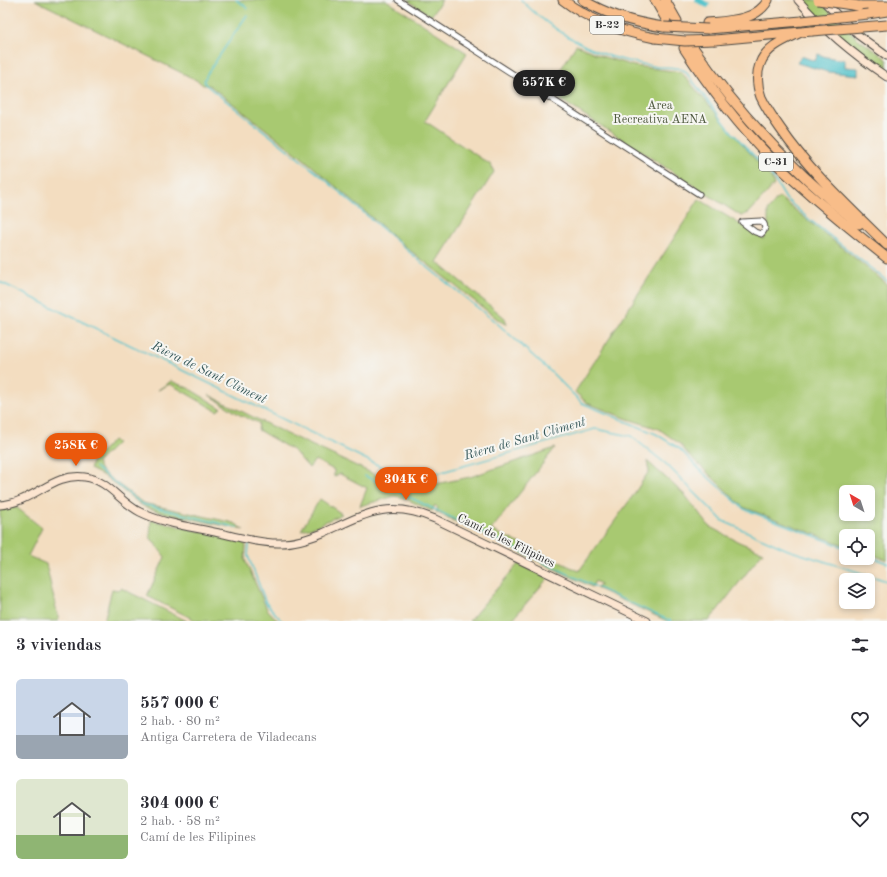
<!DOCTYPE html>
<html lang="es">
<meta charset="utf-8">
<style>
body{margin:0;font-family:"Old Standard TT",serif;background:#f2f2f3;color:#2b2b33;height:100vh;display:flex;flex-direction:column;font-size:15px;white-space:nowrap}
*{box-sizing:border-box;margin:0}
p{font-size:13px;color:#7c7c81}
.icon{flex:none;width:22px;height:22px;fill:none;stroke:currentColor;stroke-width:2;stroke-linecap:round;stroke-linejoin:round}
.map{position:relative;height:621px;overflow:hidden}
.panel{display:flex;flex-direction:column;background:#fff;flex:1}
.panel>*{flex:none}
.needle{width:26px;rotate:321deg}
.tools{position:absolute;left:839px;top:485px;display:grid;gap:8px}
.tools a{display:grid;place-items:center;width:36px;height:36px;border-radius:6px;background:#fff;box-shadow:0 2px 6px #0003;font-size:20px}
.price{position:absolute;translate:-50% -34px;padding:0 9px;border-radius:14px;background:#ea580c;color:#fff;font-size:13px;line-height:26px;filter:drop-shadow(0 1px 2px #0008)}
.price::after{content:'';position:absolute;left:50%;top:24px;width:12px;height:9px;margin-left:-6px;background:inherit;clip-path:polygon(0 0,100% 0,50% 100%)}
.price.current{background:#222;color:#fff}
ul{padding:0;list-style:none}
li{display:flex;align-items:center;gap:12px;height:100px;padding:0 16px}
li span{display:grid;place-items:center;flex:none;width:112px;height:80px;border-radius:6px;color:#555}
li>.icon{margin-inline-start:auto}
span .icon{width:48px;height:48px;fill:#fffc;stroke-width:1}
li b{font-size:17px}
h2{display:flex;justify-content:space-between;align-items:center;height:48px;padding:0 16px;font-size:17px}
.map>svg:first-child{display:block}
</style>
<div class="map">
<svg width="887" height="621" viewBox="0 0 887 621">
<rect width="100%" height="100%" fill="#f6f6f2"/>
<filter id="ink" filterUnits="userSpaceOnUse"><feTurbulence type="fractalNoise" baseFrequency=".025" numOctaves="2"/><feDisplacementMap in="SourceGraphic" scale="8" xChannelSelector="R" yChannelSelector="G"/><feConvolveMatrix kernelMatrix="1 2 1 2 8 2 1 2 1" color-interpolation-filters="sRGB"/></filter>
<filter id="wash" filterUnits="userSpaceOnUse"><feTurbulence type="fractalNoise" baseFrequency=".012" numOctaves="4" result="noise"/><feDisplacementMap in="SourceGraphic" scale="16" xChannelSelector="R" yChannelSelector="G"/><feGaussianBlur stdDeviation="0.9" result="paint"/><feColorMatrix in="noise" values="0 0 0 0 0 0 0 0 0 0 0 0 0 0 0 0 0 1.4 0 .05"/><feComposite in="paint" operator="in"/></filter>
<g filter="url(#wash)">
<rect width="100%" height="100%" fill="#f3ddc0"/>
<path fill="#a8c971" stroke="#6a7a4e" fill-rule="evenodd" d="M 35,0 L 386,0 L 467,53 L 425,121 L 491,165 L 494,172 L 437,262 L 505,318 L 507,325 L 500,321 L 407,248 L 305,160 L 209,85 L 203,85 L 198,81 Z
M 407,0 L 442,0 L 431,16 Z
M 802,0 L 818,0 L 857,38 L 887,59 L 887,73 L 848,46 L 815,14 Z
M 576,45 L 604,57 L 634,66 L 681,72 L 772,179 L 774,185 L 749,213 L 741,216 L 547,91 Z
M 779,197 L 887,284 L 887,560 L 868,553 L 868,536 L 846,536 L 846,546 L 743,507 L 688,454 L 680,444 L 659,429 L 625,418 L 587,403 L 575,392 L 699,199 L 764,239 L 768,229 L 768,210 ZM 846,492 L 868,492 L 868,514 L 846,514 Z
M 171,381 L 188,388 L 221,408 L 217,411 L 170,384 L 158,390 Z
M 209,395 L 285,433 L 391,482 L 414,486 L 431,485 L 470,477 L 555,448 L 491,530 L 579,571 L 632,497 L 649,471 L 647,461 L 685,495 L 710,527 L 739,542 L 763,552 L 709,621 L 667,621 L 596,588 L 598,586 L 601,584 L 595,581 L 592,587 L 436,512 L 438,508 L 435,505 L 432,511 L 404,498 L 395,496 L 360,506 L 367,488 L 340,474 L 334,477 L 334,470 L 315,460 L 309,468 L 294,451 L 258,430 L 259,423 L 240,415 Z
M 113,440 L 117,443 L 97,463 L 102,472 L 143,503 L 230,522 L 236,524 L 244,530 L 160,512 L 145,507 L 140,504 L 106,477 L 90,469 L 92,462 Z
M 320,499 L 342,514 L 314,527 L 301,530 Z
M 16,507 L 42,528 L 28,556 L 46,564 L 59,621 L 0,621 L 0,508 Z
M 151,520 L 242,541 L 246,545 L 245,560 L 267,609 L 278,621 L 197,621 L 147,596 L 165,557 L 150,537 Z
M 518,564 L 548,578 L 511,621 L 469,621 Z
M 121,588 L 187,621 L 104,621 L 112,589 L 119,590 Z"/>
<path fill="#55c3cb" stroke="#40777b" d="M 818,54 L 826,57 L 845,60 L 845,67 L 858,68 L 858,75 L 828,72 L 797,63 L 801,56 L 815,61 Z"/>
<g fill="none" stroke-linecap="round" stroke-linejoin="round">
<path stroke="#55c3cb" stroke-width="1.5" d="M 236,0 L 244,5 L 247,9
M 521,0 C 549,28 588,52 627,61 C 637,63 647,65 657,67 C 666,68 677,66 685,71 L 731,131 L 771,174 L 786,199 L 810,220 L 887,281
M 247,15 L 207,74 L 204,81 L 206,85 L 321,176 L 421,262 L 498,324 L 551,372 L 582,403 L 656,434 L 680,449 L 701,471 L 744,509 L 846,548
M 0,282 L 388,470 L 417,479 L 595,429 L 631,436 L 666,464 L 723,521 L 788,550 L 887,581
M 95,467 L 142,504 L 238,528
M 365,476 C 467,524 567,576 671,621
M 249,544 L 248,556 L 266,603 L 282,621
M 868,556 L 887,563"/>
<path stroke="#55c3cb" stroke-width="5.5" d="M 698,0 L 707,5"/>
</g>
</g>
<g filter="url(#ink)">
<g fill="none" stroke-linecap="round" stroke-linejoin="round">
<g stroke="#494641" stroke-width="7">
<path id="street" d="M 398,0 L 699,194
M 761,221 C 766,224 766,230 761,234 L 755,232 L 742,222 Z"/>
</g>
<g stroke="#494641" stroke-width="9">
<path id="secondary" d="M 798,0 C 824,30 854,55 887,77
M 822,0 L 858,35 L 887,56
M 0,505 C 33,503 53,472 85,477 C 108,480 120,502 140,512 C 164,524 193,527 219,533 C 239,537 261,544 282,543 C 296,543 310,538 323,533 C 365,514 388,499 435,519 L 647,621"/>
</g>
<g stroke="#494641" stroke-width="11">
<path id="highway" d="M 563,0 C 590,21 622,32 655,38
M 583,0 C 607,15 636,23 664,27
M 655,0 L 666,19
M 665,0 L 677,21
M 859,6 L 887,6
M 868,14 L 887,11
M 707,23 C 728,21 757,21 768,0
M 708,29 L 802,21
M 799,33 C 784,40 766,47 760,64 C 756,75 757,86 761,97 C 766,108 773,118 780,128 C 810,172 849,207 887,245
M 715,40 L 812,31
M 693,47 C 740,116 794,172 859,224
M 684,48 C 713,93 747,136 786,173 C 818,203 853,231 887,258"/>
</g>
<use href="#street" stroke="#fff" stroke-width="5"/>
<use href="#secondary" stroke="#fce5d0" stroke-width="7"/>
<use href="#highway" stroke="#f8bd89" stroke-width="9"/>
<g stroke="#494641" stroke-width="11" stroke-linecap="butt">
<path id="highway-bridge" d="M 818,0 L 859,6
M 802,21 L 868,14
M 664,27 L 708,29
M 812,31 L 887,25
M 655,38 L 685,41 L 715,40"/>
</g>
<use href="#highway-bridge" stroke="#f8bd89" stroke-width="9"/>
</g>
</g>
<g text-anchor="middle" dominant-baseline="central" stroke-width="4" stroke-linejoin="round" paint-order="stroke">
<g fill="#f6f6f2" stroke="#686867" stroke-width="1">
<rect x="590" y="16" width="34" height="18" rx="3"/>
<rect x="759" y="153" width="34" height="18" rx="3"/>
</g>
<g font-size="11" font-weight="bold" fill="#2b2b2b">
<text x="607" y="25">B-22</text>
<text x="776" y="162">C-31</text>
</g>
<g font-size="12" fill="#505a40" stroke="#f6f6f2">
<text x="660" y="106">Area<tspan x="660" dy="14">Recreativa AENA</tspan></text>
</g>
<g font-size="12" fill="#2b2b2b" stroke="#f6f6f2">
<text transform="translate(506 541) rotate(26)">Camí de les Filipines</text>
</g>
<g font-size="13" font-style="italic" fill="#38595b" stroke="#f6f6f2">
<text transform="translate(209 373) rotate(26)">Riera de Sant Climent</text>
<text transform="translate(525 439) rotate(-16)">Riera de Sant Climent</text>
</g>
</g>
</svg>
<div class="tools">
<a><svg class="needle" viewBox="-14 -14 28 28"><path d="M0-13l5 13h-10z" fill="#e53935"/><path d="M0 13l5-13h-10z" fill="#7c7c81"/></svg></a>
<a><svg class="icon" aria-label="locate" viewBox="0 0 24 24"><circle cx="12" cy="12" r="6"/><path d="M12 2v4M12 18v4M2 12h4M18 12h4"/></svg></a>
<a><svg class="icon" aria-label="layers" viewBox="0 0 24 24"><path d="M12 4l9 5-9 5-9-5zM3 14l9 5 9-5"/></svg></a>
</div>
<b class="price current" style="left:544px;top:104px">557K €</b>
<b class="price" style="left:76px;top:467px">258K €</b>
<b class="price" style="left:406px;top:501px">304K €</b>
</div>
<section class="panel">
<h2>3 viviendas<svg class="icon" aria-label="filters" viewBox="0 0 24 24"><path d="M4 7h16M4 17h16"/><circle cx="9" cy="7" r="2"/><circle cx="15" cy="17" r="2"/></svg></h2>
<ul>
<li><span style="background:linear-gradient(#c9d6e8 70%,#9aa5b1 0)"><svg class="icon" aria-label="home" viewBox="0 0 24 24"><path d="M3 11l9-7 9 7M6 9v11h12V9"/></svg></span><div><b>557 000 €</b><p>2 hab. · 80 m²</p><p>Antiga Carretera de Viladecans</p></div><svg class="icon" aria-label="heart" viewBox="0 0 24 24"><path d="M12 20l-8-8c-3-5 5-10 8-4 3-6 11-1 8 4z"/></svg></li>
<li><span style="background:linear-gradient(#dfe7d0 70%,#8fb573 0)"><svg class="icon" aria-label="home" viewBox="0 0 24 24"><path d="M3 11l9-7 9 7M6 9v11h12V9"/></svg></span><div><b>304 000 €</b><p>2 hab. · 58 m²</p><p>Camí de les Filipines</p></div><svg class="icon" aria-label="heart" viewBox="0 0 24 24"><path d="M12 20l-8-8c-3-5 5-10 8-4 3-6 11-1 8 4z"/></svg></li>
</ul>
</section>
